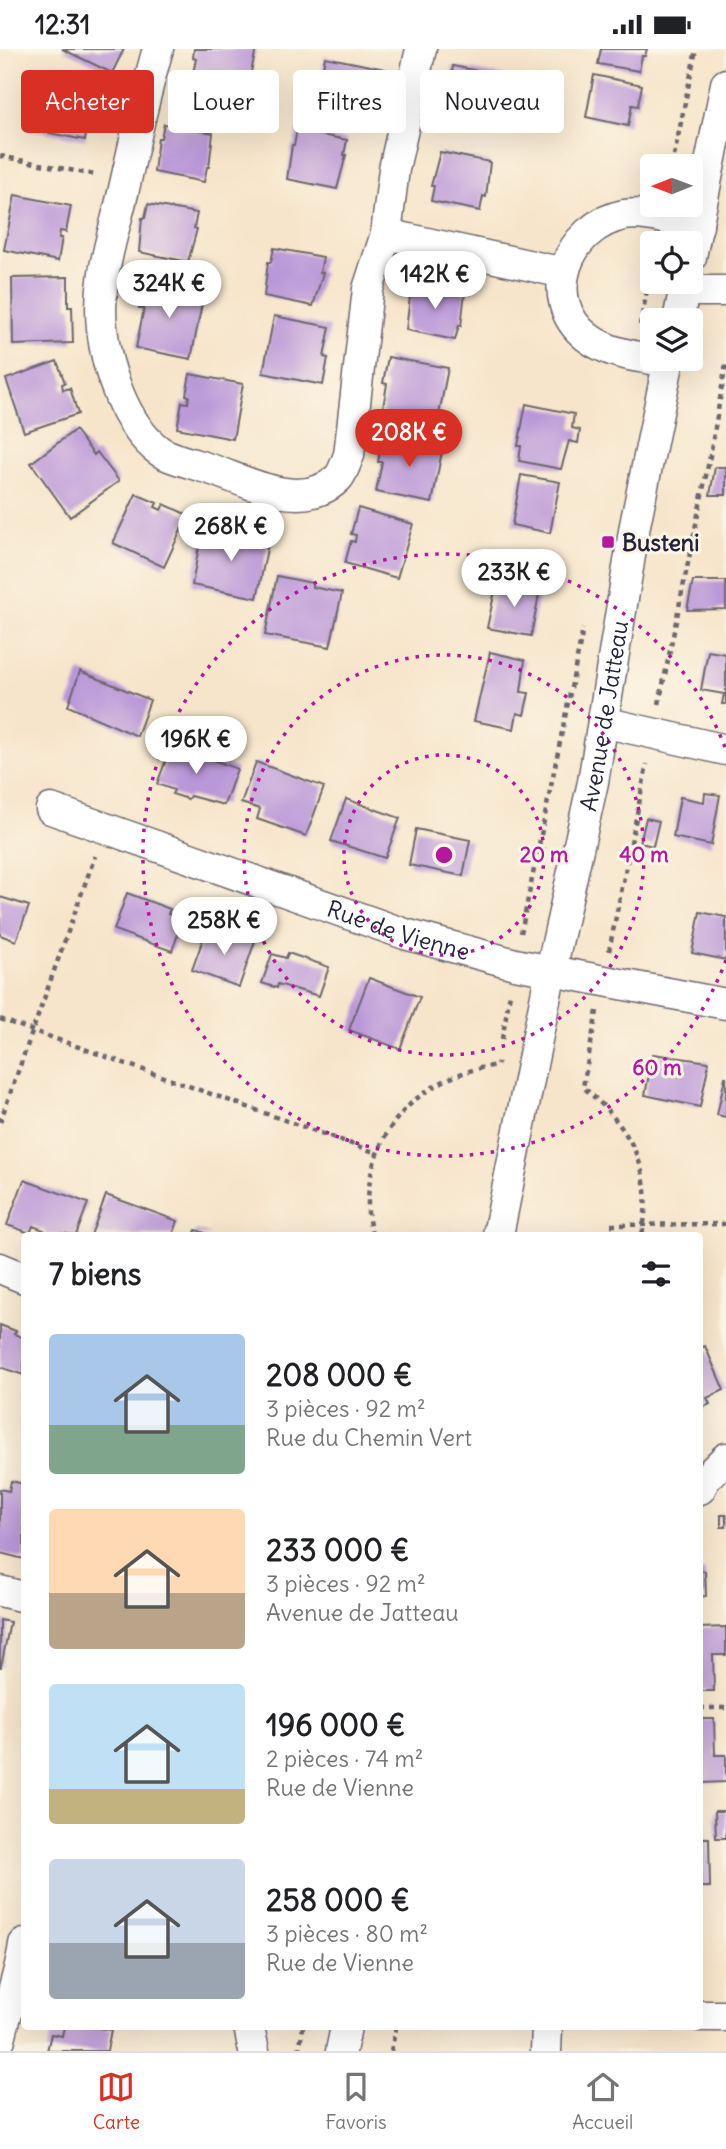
<!DOCTYPE html>
<html lang="fr">
<meta charset="utf-8">
<style>
body{margin:0;font-family:Delius,sans-serif;background:#f2f2f2;color:#202124;height:100vh;display:flex;flex-direction:column;font-size:26px;white-space:nowrap}
*{box-sizing:border-box;margin:0}
p{font-size:23px;color:#757577}
.icon{flex:none;width:38px;height:38px;fill:none;stroke:currentColor;stroke-width:2;stroke-linecap:round;stroke-linejoin:round}
.map{position:relative;flex:1;overflow:hidden}
.panel{position:absolute;left:21px;top:1183px;width:682px;height:798px;display:flex;flex-direction:column;background:#fff;border-radius:7px;box-shadow:0 7px 28px #0002}
.panel>*{flex:none}
.hud{position:absolute;left:21px;top:21px;width:684px;height:63px;display:flex;gap:14px}
.needle{width:46px;rotate:269deg}
.fabs{position:absolute;left:640px;top:105px;display:grid;gap:14px}
.fabs a{display:grid;place-items:center;width:63px;height:63px;border-radius:7px;background:#fff;box-shadow:0 7px 28px #0002;font-size:35px}
.price{position:absolute;translate:-50% -60px;padding:0 16px;border-radius:24px;background:#fff;color:#222;font-size:23px;line-height:46px;filter:drop-shadow(0 2px 4px #0008)}
.price::after{content:'';position:absolute;left:50%;top:42px;width:21px;height:16px;margin-left:-10px;background:inherit;clip-path:polygon(0 0,100% 0,50% 100%)}
.price.selected{background:#d93025;color:#fff}
ul{padding:0;list-style:none}
li{display:flex;align-items:center;gap:21px;height:175px;padding:0 28px}
li span{display:grid;place-items:center;flex:none;width:196px;height:140px;border-radius:7px;color:#555}
li>.icon{margin-inline-start:auto}
span .icon{width:84px;height:84px;fill:#fffc;stroke-width:1}
li b{font-size:30px}
h2{display:flex;justify-content:space-between;align-items:center;height:84px;padding:0 28px;font-size:30px}
.chip{padding:0 24px;border-radius:7px;background:#fff;box-shadow:0 7px 28px #0002;font-size:24px;line-height:63px}
.chip.selected{background:#d93025;color:#fff}
.status{display:flex;justify-content:space-between;align-items:center;height:49px;padding:0 35px;background:#fff;direction:ltr}
.status svg{height:19px;fill:currentColor}
.tabs{display:flex;justify-content:space-around;align-items:center;height:98px;border-top:2px solid #e0e0e0;background:#fff;font-size:19px;color:#757577}
.tabs a{display:grid;justify-items:center;gap:4px}
.tabs .selected{color:#d93025}
.map>svg:first-child{display:block}
</style>
<div class="status"><b>12:31</b><svg viewBox="0 0 49 12"><path d="M0 12V9h3v3zM5 12V6h3v6zM10 12V3h3v9zM15 12V0h3v12zM26 1h20v11H26zM47 4h2v5h-2z"/></svg></div>
<div class="map">
<svg width="726" height="2002" viewBox="0 0 726 2002">
<rect width="100%" height="100%" fill="#fcf5e5"/>
<filter id="ink" filterUnits="userSpaceOnUse"><feTurbulence type="fractalNoise" baseFrequency=".0143" numOctaves="2"/><feDisplacementMap in="SourceGraphic" scale="14" xChannelSelector="R" yChannelSelector="G"/><feConvolveMatrix kernelMatrix="1 2 1 2 8 2 1 2 1" color-interpolation-filters="sRGB"/></filter>
<filter id="wash" filterUnits="userSpaceOnUse"><feTurbulence type="fractalNoise" baseFrequency=".00686" numOctaves="4" result="noise"/><feDisplacementMap in="SourceGraphic" scale="28" xChannelSelector="R" yChannelSelector="G"/><feGaussianBlur stdDeviation="1.57" result="paint"/><feColorMatrix in="noise" values="0 0 0 0 0 0 0 0 0 0 0 0 0 0 0 0 0 1.4 0 .05"/><feComposite in="paint" operator="in"/></filter>
<g filter="url(#wash)">
<rect width="100%" height="100%" fill="#f6e5cb"/>
<g id="blocks">
<path fill="#ba97d8" d="M 62,0 L 124,0 L 112,24 Z
M 194,0 L 256,0 L 245,51 L 190,40 L 196,10 L 193,9 Z
M 601,0 L 647,0 L 645,7 L 642,7 L 639,22 L 598,15 Z
M 325,8 L 385,20 L 380,46 L 376,46 L 370,76 L 314,65 Z
M 453,17 L 509,28 L 498,84 L 438,72 L 444,46 L 448,46 Z
M 40,25 L 93,36 L 89,59 L 86,58 L 84,65 L 90,66 L 85,91 L 29,80 Z
M 594,26 L 642,36 L 638,57 L 632,56 L 628,77 L 586,68 Z
M 164,75 L 213,84 L 209,118 L 207,118 L 204,133 L 154,123 L 158,89 L 161,89 Z
M 297,81 L 347,91 L 344,106 L 346,106 L 337,140 L 287,130 L 292,96 L 294,96 Z
M 440,103 L 490,113 L 486,148 L 483,147 L 480,162 L 431,152 L 434,137 L 431,137 Z
M 15,146 L 71,157 L 66,183 L 60,182 L 59,189 L 62,189 L 58,212 L 4,201 Z
M 148,155 L 197,164 L 194,179 L 197,180 L 188,213 L 139,203 L 142,169 L 145,169 Z
M 274,199 L 323,208 L 320,223 L 323,224 L 313,257 L 264,247 L 268,213 L 271,213 Z
M 68,228 L 68,258 L 72,258 L 73,294 L 13,296 L 12,229 Z
M 145,232 L 204,244 L 191,310 L 136,299 L 144,259 L 139,259 Z
M 415,233 L 465,243 L 461,277 L 459,276 L 455,291 L 406,281 L 410,247 L 412,248 Z
M 274,267 L 330,278 L 324,308 L 328,309 L 323,336 L 263,324 Z
M 388,308 L 448,319 L 437,376 L 382,365 L 387,335 L 383,334 Z
M 57,312 L 65,334 L 62,335 L 63,341 L 70,339 L 78,365 L 24,383 L 6,330 Z
M 190,325 L 243,335 L 233,390 L 177,379 L 182,353 L 188,354 L 189,347 L 186,346 Z
M 526,355 L 574,365 L 572,379 L 580,381 L 578,394 L 569,392 L 561,420 L 519,412 L 521,397 L 518,397 Z
M 75,381 L 94,406 L 97,403 L 119,432 L 70,468 L 31,414 Z
M 383,386 L 443,397 L 432,454 L 376,443 L 382,413 L 378,413 Z
M 715,418 L 726,418 L 726,446 L 710,446 Z
M 521,426 L 560,433 L 550,484 L 512,476 Z
M 136,445 L 157,454 L 155,458 L 161,461 L 164,455 L 188,466 L 164,518 L 113,494 Z
M 358,459 L 413,475 L 397,529 L 345,514 L 351,492 L 355,493 L 356,486 L 351,485 Z
M 202,481 L 233,487 L 233,483 L 269,490 L 257,549 L 192,536 Z
M 277,527 L 312,534 L 312,538 L 342,544 L 330,598 L 265,586 Z
M 497,532 L 540,540 L 531,587 L 487,579 Z
M 693,532 L 726,532 L 726,560 L 687,561 Z
M 708,602 L 726,605 L 726,655 L 722,655 L 724,645 L 701,641 Z
M 490,603 L 525,611 L 521,643 L 529,644 L 524,666 L 517,664 L 514,680 L 474,672 Z
M 80,622 L 150,651 L 137,687 L 68,657 Z
M 172,695 L 237,720 L 224,756 L 190,747 L 188,750 L 172,745 L 174,741 L 157,735 Z
M 256,713 L 324,738 L 306,787 L 257,770 L 260,760 L 241,754 Z
M 705,744 L 720,746 L 711,796 L 673,788 L 680,748 L 704,753 Z
M 346,750 L 400,769 L 385,809 L 331,792 Z
M 646,769 L 659,772 L 653,797 L 640,794 Z
M 416,780 L 470,791 L 463,827 L 409,816 Z
M 127,844 L 170,860 L 168,865 L 183,871 L 172,902 L 114,881 Z
M 0,848 L 29,857 L 16,892 L 0,886 Z
M 700,863 L 726,868 L 726,911 L 692,904 Z
M 207,879 L 226,886 L 227,882 L 255,892 L 239,938 L 192,921 Z
M 288,904 L 329,918 L 319,947 L 278,935 L 277,939 L 262,934 L 272,905 L 286,909 Z
M 369,929 L 420,948 L 400,1000 L 349,981 Z
M 653,1005 L 709,1013 L 700,1058 L 645,1046 Z
M 725,1028 L 726,1028 L 726,1068 L 717,1066 Z
M 24,1131 L 88,1154 L 76,1186 L 61,1184 L 60,1186 L 50,1186 L 46,1185 L 44,1181 L 33,1177 L 30,1184 L 7,1176 Z
M 106,1146 L 178,1172 L 173,1186 L 91,1186 Z
M 196,1181 L 211,1186 L 194,1186 Z
M 0,1276 L 16,1282 L 14,1285 L 24,1289 L 24,1326 L 0,1318 Z
M 705,1297 L 724,1341 L 707,1349 L 710,1355 L 700,1360 L 700,1299 Z
M 11,1432 L 24,1435 L 24,1510 L 0,1504 L 0,1440 L 9,1442 Z
M 721,1466 L 726,1466 L 726,1478 L 721,1478 Z
M 700,1522 L 705,1522 L 706,1547 L 700,1548 Z
M 0,1571 L 10,1573 L 1,1618 L 0,1618 Z
M 726,1578 L 726,1606 L 713,1606 L 714,1642 L 700,1642 L 700,1579 Z
M 700,1670 L 714,1670 L 715,1706 L 726,1706 L 726,1733 L 700,1734 Z
M 715,1762 L 726,1762 L 726,1789 L 716,1789 Z
M 700,1789 L 709,1789 L 710,1838 L 700,1838 Z
M 64,1978 L 91,1978 L 111,1981 L 107,2002 L 47,2002 L 51,1985 L 62,1987 Z"/>
</g>
</g>
<g filter="url(#ink)">
<use href="#blocks" fill-opacity="0" stroke="#6c666d" stroke-width="2"/>
<g fill="none" stroke-linecap="round" stroke-linejoin="round">
<g stroke="#6c666d" stroke-width="33">
<g id="minor">
<path d="M 158,0 C 144,48 134,96 123,144 C 112,191 97,229 102,279 C 106,319 125,376 158,401 C 170,410 199,416 213,421 C 250,434 304,463 338,429 C 343,424 346,413 349,406 L 368,240 L 386,185 L 394,120 L 421,0"/>
<path d="M 386,185 L 564,224"/>
<path d="M 691,208 L 726,35"/>
<path d="M 684,242 L 726,242"/>
<path d="M 678,271 L 686,233"/>
<path d="M 668,313 C 641,308 610,306 587,288 C 539,250 567,177 624,166 C 646,162 675,173 698,177"/>
<path d="M 603,673 L 726,701"/>
<path id="s1" d="M 51,760 L 405,885 L 515,915 L 726,955"/>
<path id="s2" d="M 498,1186 L 551,921 L 593,733 L 635,476 L 669,310"/>
<path d="M 0,1219 L 24,1229"/>
<path d="M 700,1440 L 705,1430 L 726,1409"/>
<path d="M 0,1542 L 24,1548"/>
<path d="M 700,1967 L 726,1967"/>
<path d="M 249,1978 L 254,2002"/>
<path d="M 0,1990 C 7,1958 20,1927 24,1895"/>
<path d="M 341,2002 L 346,1978"/>
<path d="M 546,2002 L 547,1978"/>
</g>
</g>
<path stroke="#6c666d" stroke-width="4.5" stroke-dasharray="5 5" stroke-linecap="butt" d="M 0,107 L 95,126
M 672,117 L 696,0
M 640,276 L 653,211
M 659,655 L 710,407 L 726,315
M 521,884 L 583,580
M 609,902 L 647,715
M 597,962 L 583,1038 C 631,1079 655,1121 642,1186
M 0,970 L 377,1104
M 502,990 L 510,944
M 0,1073 L 95,807
M 611,1176 L 726,1175
M 372,1186 C 370,1176 367,1165 368,1154 C 369,1077 424,1026 497,1016 L 498,1013
M 700,1659 L 726,1659
M 299,2002 L 303,1978
M 391,2002 L 396,1978"/>
<use href="#minor" stroke="#fff" stroke-width="30"/>
</g>
</g>
<g fill="none" stroke="#b5179e" stroke-width="3.5" stroke-dasharray="3.5 7">
<circle cx="444" cy="806" r="100"/>
<circle cx="444" cy="806" r="200"/>
<path d="M726 911A301 301 0 1 1 726 701"/>
</g>
<rect fill="#b5179e" stroke="#fcf5e5" stroke-width="2.5" x="601" y="486" width="14" height="14" rx="3.5"/>
<g text-anchor="middle" dominant-baseline="central" stroke-width="6" stroke-linejoin="round" paint-order="stroke">
<g font-size="23" font-weight="bold" fill="#22223b" stroke="#fcf5e5" text-anchor="start">
<text x="622" y="493">Busteni</text>
</g>
<g font-size="23" fill="#22223b" stroke="#fcf5e5">
<text stroke="none"><textPath href="#s2" startOffset="530">Avenue de Jatteau</textPath></text>
<text stroke="none"><textPath href="#s1" startOffset="368">Rue de Vienne</textPath></text>
</g>
</g>
<circle cx="444" cy="806" r="10" fill="#b5179e" stroke="#fcf5e5" stroke-width="3.5"/>
<g font-size="21" text-anchor="middle" font-weight="bold" fill="#b5179e" stroke="#fcf5e5" stroke-width="6" stroke-linejoin="round" paint-order="stroke">
<text x="544" y="813">20 m</text>
<text x="644" y="813">40 m</text>
<text x="657" y="1026">60 m</text>
</g>
</svg>
<div class="fabs">
<a><svg class="needle" viewBox="-14 -14 28 28"><path d="M0-13l5 13h-10z" fill="#e53935"/><path d="M0 13l5-13h-10z" fill="#757577"/></svg></a>
<a><svg class="icon" aria-label="locate" viewBox="0 0 24 24"><circle cx="12" cy="12" r="6"/><path d="M12 2v4M12 18v4M2 12h4M18 12h4"/></svg></a>
<a><svg class="icon" aria-label="layers" viewBox="0 0 24 24"><path d="M12 4l9 5-9 5-9-5zM3 14l9 5 9-5"/></svg></a>
</div>
<b class="price" style="left:435px;top:262px">142K €</b>
<b class="price" style="left:169px;top:271px">324K €</b>
<b class="price selected" style="left:409px;top:420px">208K €</b>
<b class="price" style="left:231px;top:514px">268K €</b>
<b class="price" style="left:514px;top:560px">233K €</b>
<b class="price" style="left:196px;top:727px">196K €</b>
<b class="price" style="left:224px;top:908px">258K €</b>
<div class="hud">
<a class="chip selected">Acheter</a>
<a class="chip">Louer</a>
<a class="chip">Filtres</a>
<a class="chip">Nouveau</a>
</div>
<section class="panel">
<h2>7 biens<svg class="icon" aria-label="filters" viewBox="0 0 24 24"><path d="M4 7h16M4 17h16"/><circle cx="9" cy="7" r="2"/><circle cx="15" cy="17" r="2"/></svg></h2>
<ul>
<li><span style="background:linear-gradient(#a9c7e8 65%,#7fa58c 0)"><svg class="icon" aria-label="home" viewBox="0 0 24 24"><path d="M3 11l9-7 9 7M6 9v11h12V9"/></svg></span><div><b>208 000 €</b><p>3 pièces · 92 m²</p><p>Rue du Chemin Vert</p></div></li>
<li><span style="background:linear-gradient(#ffd9b3 60%,#b9a48a 0)"><svg class="icon" aria-label="home" viewBox="0 0 24 24"><path d="M3 11l9-7 9 7M6 9v11h12V9"/></svg></span><div><b>233 000 €</b><p>3 pièces · 92 m²</p><p>Avenue de Jatteau</p></div></li>
<li><span style="background:linear-gradient(#bfe0f5 75%,#c2b280 0)"><svg class="icon" aria-label="home" viewBox="0 0 24 24"><path d="M3 11l9-7 9 7M6 9v11h12V9"/></svg></span><div><b>196 000 €</b><p>2 pièces · 74 m²</p><p>Rue de Vienne</p></div></li>
<li><span style="background:linear-gradient(#c9d6e8 60%,#9aa5b1 0)"><svg class="icon" aria-label="home" viewBox="0 0 24 24"><path d="M3 11l9-7 9 7M6 9v11h12V9"/></svg></span><div><b>258 000 €</b><p>3 pièces · 80 m²</p><p>Rue de Vienne</p></div></li>
</ul>
</section>
</div>
<nav class="tabs">
<a class="selected"><svg class="icon" aria-label="map" viewBox="0 0 24 24"><path d="M3 6l6-2 6 2 6-2v14l-6 2-6-2-6 2zM9 4v14M15 6v14"/></svg>Carte</a>
<a><svg class="icon" aria-label="saved" viewBox="0 0 24 24"><path d="M7 4h10v16l-5-4-5 4z"/></svg>Favoris</a>
<a><svg class="icon" aria-label="home" viewBox="0 0 24 24"><path d="M3 11l9-7 9 7M6 9v11h12V9"/></svg>Accueil</a>
</nav>
